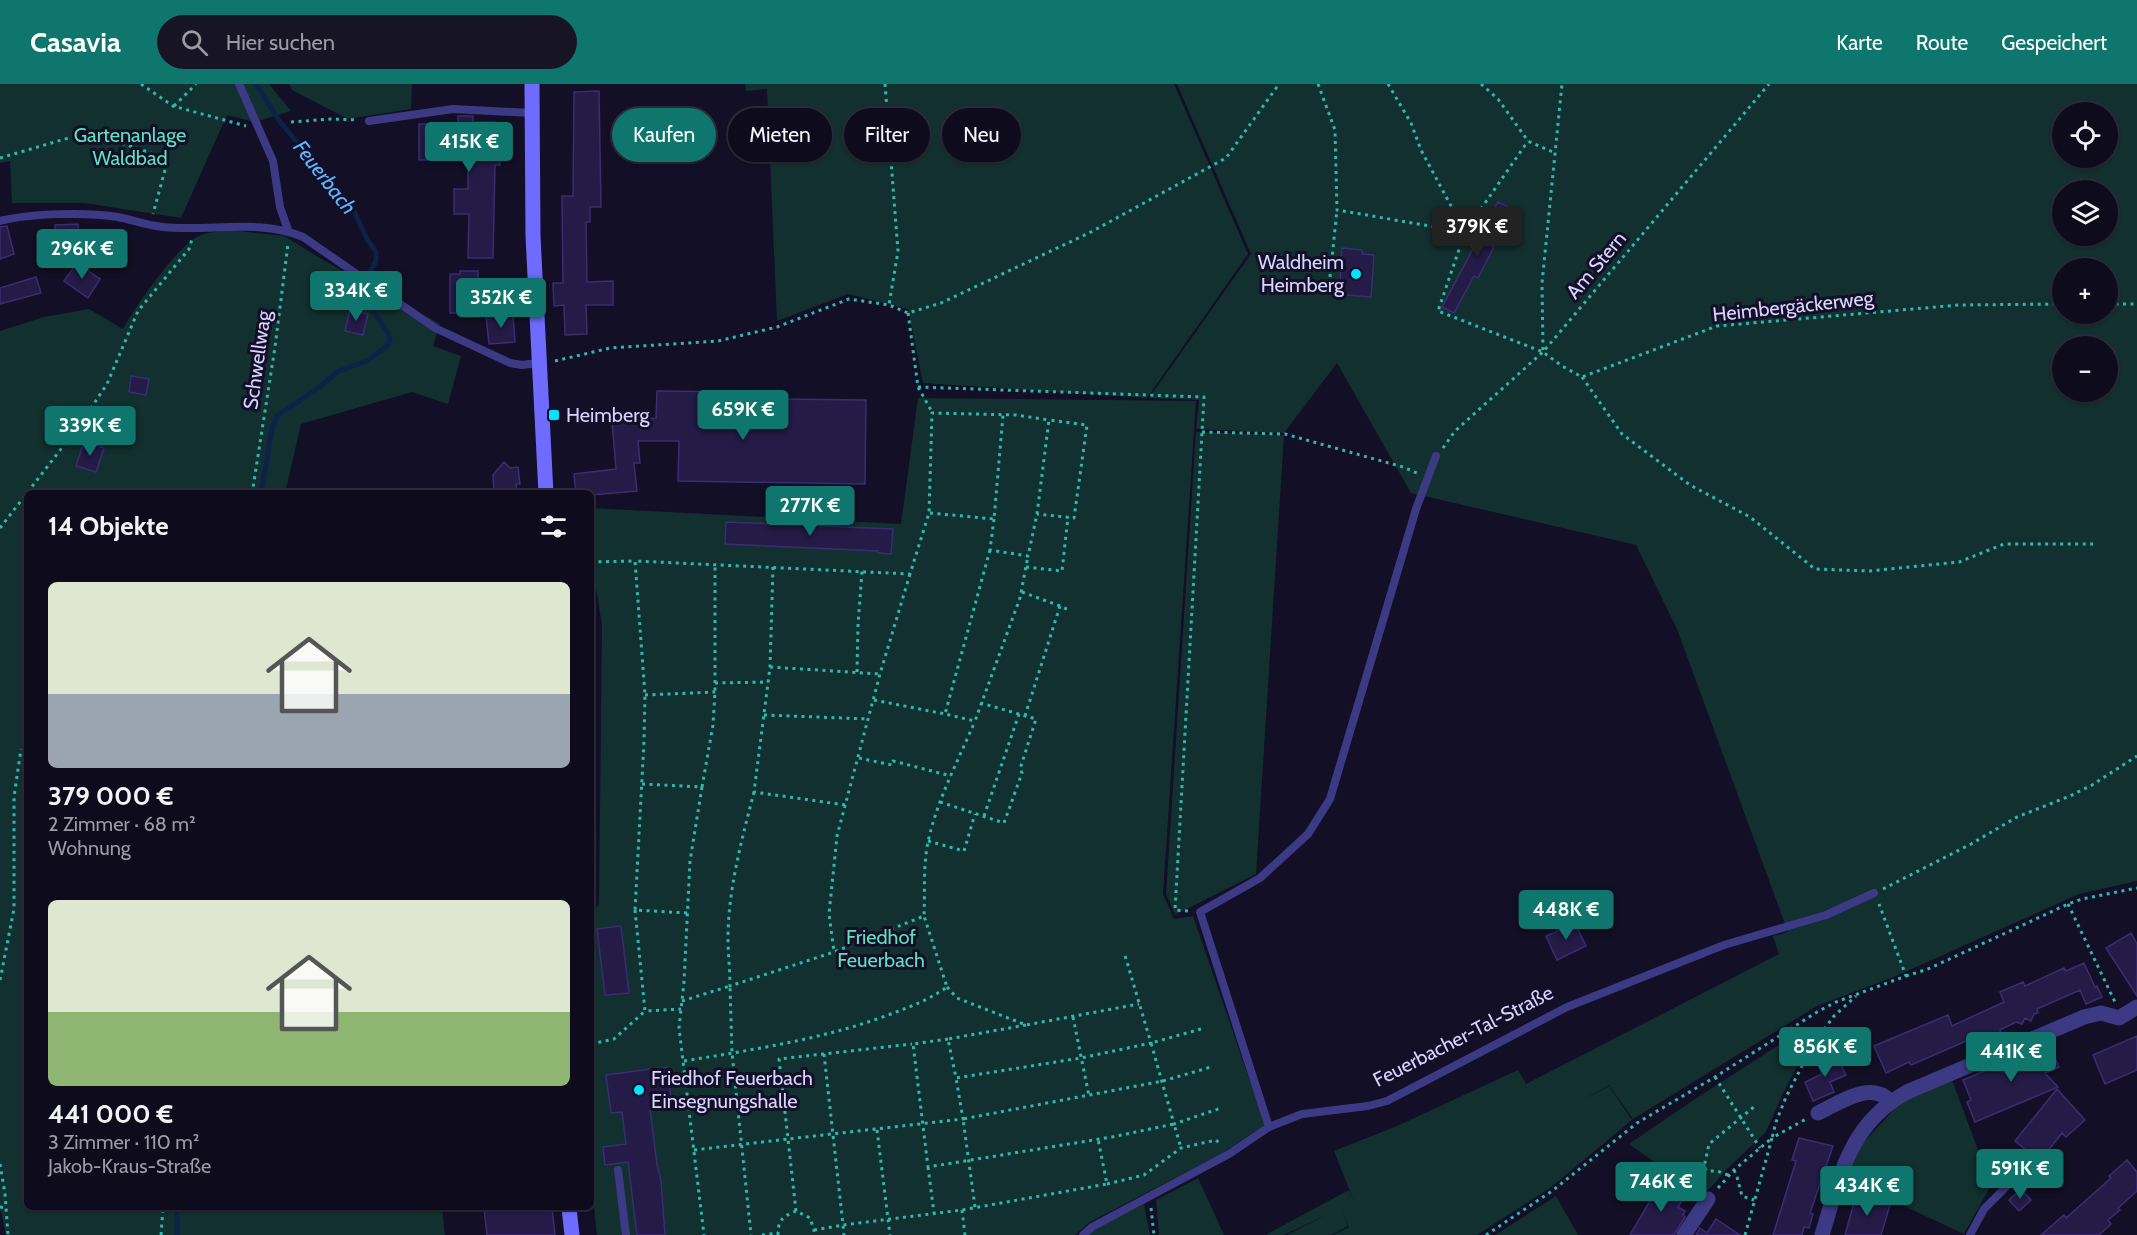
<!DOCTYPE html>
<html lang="de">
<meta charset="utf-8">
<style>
body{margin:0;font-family:Cabin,sans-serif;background:#171425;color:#f1f3f6;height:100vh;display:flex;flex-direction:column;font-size:22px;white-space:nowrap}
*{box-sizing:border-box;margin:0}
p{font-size:20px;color:#9b9ba3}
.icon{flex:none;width:33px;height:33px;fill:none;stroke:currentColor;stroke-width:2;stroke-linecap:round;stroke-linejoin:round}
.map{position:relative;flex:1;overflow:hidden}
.side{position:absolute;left:24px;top:406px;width:570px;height:720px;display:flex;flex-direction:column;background:#0e0b1c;border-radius:9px;box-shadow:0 2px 4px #0004,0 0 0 2px #2e2b3b}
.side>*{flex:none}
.top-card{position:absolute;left:612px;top:24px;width:570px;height:54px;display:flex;gap:12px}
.tools{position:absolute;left:2052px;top:18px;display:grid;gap:12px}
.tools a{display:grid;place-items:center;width:66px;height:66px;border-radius:50%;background:#0e0b1c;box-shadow:0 2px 4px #0004,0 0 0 2px #2e2b3b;font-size:30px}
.price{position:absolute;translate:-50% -51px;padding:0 14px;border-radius:6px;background:#0f766e;color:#fff;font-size:20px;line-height:39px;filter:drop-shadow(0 2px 3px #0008)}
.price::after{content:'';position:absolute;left:50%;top:36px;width:18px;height:14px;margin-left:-9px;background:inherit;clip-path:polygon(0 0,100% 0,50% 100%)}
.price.current{background:#222;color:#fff}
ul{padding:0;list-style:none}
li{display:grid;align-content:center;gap:12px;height:318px;padding:0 24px}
li span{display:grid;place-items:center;height:186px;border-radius:9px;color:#555}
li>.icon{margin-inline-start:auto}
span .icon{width:108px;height:108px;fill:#fffc;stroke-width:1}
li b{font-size:26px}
h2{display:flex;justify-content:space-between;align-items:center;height:72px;padding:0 24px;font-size:26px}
.chip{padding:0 21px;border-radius:27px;background:#0e0b1c;box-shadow:0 2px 4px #0004,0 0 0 2px #2e2b3b;font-size:21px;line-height:54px}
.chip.current{background:#0f766e;color:#fff}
header{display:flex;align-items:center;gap:36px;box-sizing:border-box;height:84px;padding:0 30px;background:#0f766e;color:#fff}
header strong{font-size:28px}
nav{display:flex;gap:33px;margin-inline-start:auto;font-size:21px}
.search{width:420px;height:54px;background:#171425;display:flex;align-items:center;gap:15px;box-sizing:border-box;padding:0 21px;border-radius:33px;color:#9b9ba3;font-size:22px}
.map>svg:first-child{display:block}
</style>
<header>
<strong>Casavia</strong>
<div class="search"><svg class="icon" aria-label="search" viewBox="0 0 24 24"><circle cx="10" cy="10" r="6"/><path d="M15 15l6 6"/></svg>Hier suchen</div>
<nav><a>Karte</a><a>Route</a><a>Gespeichert</a></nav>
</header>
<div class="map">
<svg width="2137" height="1151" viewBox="0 0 2137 1151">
<rect width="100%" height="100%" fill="#130f26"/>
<path fill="#12302f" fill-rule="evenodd" d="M 0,0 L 269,0 L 291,27 L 255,38 L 227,31 L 181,134 L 84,119 L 12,119 L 10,77 L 0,79 Z
M 289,0 L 412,0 L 411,25 L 348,35 L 292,6 Z
M 745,0 L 1174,0 L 1248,170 L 1147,314 L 923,299 L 908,225 L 848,210 L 777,237 L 767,5 L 746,7 Z
M 1177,0 L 2137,0 L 2137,797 L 2079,810 L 1896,892 L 1817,922 L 1633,1035 L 1609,1001 L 1583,1016 L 1609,1002 L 1632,1036 L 1550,1104 L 1477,1151 L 1333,1151 L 1349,1143 L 1341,1124 L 1348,1142 L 1331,1151 L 1287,1151 L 1328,1130 L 1284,1151 L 1268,1151 L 1267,1150 L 1349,1106 L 1355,1120 L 1334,1067 L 1397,1042 L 1518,986 L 1526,1000 L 1779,870 L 1773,852 L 1788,848 L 1677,545 L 1636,461 L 1411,409 L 1337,279 L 1284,349 L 1196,345 L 1199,316 L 1149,314 L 1251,170 ZM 2062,28 L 2108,28 L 2108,74 L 2062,74 ZM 2062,106 L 2108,106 L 2108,152 L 2062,152 ZM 2062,184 L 2108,184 L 2108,230 L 2062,230 ZM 2062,262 L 2108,262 L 2108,308 L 2062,308 Z
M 229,146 L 284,152 L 325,177 L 440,240 L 433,262 L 461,272 L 448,320 L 412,308 L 301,340 L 285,409 L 27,410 L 27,1124 L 442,1124 L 445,1151 L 6,1151 L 0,1124 L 0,247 L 44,233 L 89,225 L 123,245 C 134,224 179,159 201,151 C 210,148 220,147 229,146 Z
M 918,314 L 1196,317 L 1163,810 L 1174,835 L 1193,832 L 1265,1041 L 1221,1070 L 1090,1138 L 1075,1151 L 597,1151 L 591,1098 L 591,831 L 599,820 L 602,541 L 591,473 L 591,424 L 901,440 Z
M 1196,348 L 1284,351 L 1256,790 L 1175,831 L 1166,810 Z
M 1807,943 L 1814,951 L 1783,1009 L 1766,1048 L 1729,1083 L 1703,1112 L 1629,1060 L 1695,1015 Z
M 1952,996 L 1991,1101 L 1964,1150 L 1846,1095 L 1862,1060 L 1900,1019 Z
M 1198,1094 L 1224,1151 L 1159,1151 L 1156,1116 Z
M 1556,1112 L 1578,1151 L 1495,1151 Z
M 1144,1120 L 1150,1151 L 1088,1151 L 1094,1146 Z"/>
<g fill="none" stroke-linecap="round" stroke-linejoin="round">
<path stroke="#0c2248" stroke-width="5" d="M 256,0 L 280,38 L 352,123 L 367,155 L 376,168 L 376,177 L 368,192
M 261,410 L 272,345 L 277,332 L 321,302 L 337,288 L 366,277 L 385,264 L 390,257 L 388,249 L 363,211 L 362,204
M 177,1124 L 177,1151"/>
</g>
<path fill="#241b47" stroke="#3b2d73" stroke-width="1.5" d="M 599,7 L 601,123 L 590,123 L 590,138 L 586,138 L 587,198 L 613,197 L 613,221 L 586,221 L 587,250 L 565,251 L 564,221 L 554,222 L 553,199 L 563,199 L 562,112 L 573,112 L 574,8 Z
M 458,32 L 473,32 L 473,38 L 495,38 L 495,48 L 500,48 L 500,81 L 495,81 L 493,174 L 468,174 L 469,130 L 454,130 L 454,105 L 468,105 L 468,76 L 419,76 L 419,40 L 458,40 Z
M 1498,118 L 1510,124 L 1490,161 L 1494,163 L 1478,194 L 1474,192 L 1454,229 L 1442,223 Z
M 78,140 L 79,157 L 55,158 L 55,141 Z
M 7,142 L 14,170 L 0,175 L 0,143 Z
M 1342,164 L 1362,166 L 1362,170 L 1374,171 L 1371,213 L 1334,210 L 1335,197 L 1340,197 Z
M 77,179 L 100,195 L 88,214 L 64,197 Z
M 460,187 L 478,187 L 478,233 L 460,233 L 460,229 L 450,229 L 450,190 L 460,190 Z
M 36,193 L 41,209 L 0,220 L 0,204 Z
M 350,226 L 368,230 L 363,251 L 345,247 Z
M 513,230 L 515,258 L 489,260 L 486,232 Z
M 131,292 L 149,295 L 146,311 L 129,308 Z
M 657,307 L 755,308 L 755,310 L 777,310 L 777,315 L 866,316 L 865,400 L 678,397 L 679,357 L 638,357 L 640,379 L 634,379 L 637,407 L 591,411 L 591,410 L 576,410 L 574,390 L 616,385 L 612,338 L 656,334 Z
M 109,338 L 127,340 L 124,356 L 107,353 Z
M 84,357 L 104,364 L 96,388 L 76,382 Z
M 504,378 L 510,384 L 518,383 L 520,400 L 516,400 L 517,407 L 494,410 L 493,391 Z
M 726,438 L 893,445 L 891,470 L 878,469 L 878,467 L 725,460 Z
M 1575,839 L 1586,862 L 1557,876 L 1546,852 Z
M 621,842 L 629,909 L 605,911 L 597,845 Z
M 2131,849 L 2137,860 L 2137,912 L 2106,864 Z
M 2084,879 L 2095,903 L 2097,902 L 2102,913 L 2086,920 L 2080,906 L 2037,925 L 2038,929 L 2034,930 L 2031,937 L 2025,934 L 2022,940 L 2016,938 L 2000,946 L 2001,949 L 1976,960 L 1973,954 L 1911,981 L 1909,978 L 1886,989 L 1874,962 L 1948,931 L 1952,942 L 2004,918 L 2000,908 L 2023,898 L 2025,902 L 2064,884 L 2066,887 Z
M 2137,952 L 2137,986 L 2105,1000 L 2093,971 Z
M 2049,960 L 2059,983 L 2045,989 L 2058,1003 L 1975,1038 L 1967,1018 L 1971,1016 L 1963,996 Z
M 1836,970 L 1846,991 L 1830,998 L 1834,1008 L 1813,1017 L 1805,998 L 1822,990 L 1817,979 Z
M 667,983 L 672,1022 L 650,1025 L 657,1081 L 661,1096 L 665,1151 L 637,1151 L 628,1078 L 605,1081 L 603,1063 L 626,1060 L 622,1028 L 611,1029 L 606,991 Z
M 2057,1005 L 2085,1036 L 2066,1053 L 2062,1049 L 2040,1077 L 2015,1057 Z
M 1799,1054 L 1833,1062 L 1810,1129 L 1813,1130 L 1809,1144 L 1804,1143 L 1802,1151 L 1773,1151 L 1796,1077 L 1792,1076 Z
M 2127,1076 L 2137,1088 L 2137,1107 L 2118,1124 L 2120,1126 L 2108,1136 L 2111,1140 L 2099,1151 L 2041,1151 L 2064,1131 L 2066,1134 L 2111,1094 L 2109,1092 Z
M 1661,1098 L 1685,1112 L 1678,1123 L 1685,1127 L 1683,1131 L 1685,1133 L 1674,1151 L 1630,1151 L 1653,1112 L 1652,1109 L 1655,1104 L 1658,1103 Z
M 2021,1105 L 2031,1116 L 2019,1127 L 2009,1116 Z
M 1856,1111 L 1890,1121 L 1881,1151 L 1845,1151 Z
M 484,1124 L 552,1124 L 555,1151 L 487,1151 Z
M 1716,1135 L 1740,1151 L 1696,1151 L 1700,1144 L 1707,1149 Z"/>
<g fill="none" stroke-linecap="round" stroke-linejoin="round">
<path stroke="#2fb8b0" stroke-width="3" stroke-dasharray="3 4.5" stroke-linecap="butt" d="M 141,0 L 173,22 L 246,42
M 885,0 L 898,167 L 889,221
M 1318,0 L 1335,46 L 1337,126 L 1465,148 L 1438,227 L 1543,268 L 1562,282 L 1582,293 L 1717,242 L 1959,221 L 2062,220
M 1388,0 L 1411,39 L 1421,66 L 1465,148 L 1528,57
M 1481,0 L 1498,15 L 1528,57 L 1555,69
M 174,22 L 196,0
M 291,38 L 331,35 L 358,36
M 0,74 L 89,48 L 168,75 L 153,130
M 1330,193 L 1337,126
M 2108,220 L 2137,220
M 908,229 L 918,303 L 932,328
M 1543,266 L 1542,199 L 1562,0
M 555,277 L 610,264 L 718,257 L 777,243 L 849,215 L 889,221 L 908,229 L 941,219 L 1091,148 L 1226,74 L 1279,0
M 1582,293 L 1622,350 L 1690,401 L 1750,433 L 1815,485 L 1870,487 L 1959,478 L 2004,460 L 2096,460
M 918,303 L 1204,313 L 1175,826 L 1189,827
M 1202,348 L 1285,350 L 1403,383 L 1419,390
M 1443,364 L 1455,347 L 1543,268 L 1769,0
M 252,410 L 275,263 L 288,160
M 930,429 L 994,435 L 1003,331
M 994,435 L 990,466 L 1028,472 L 1037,430 L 1049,336 L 1087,341 L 1074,434 L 1037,430
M 0,444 L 81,339 L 107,300 L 138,227 L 189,165 L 192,155
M 990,466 L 945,630 L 975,637 L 1020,514 L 1028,472
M 591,478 L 635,477
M 773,483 L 770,583 L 754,708 L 845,721
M 1026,483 L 1062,487 L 1068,433
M 910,490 L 880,590 L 837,752 L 829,830 L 834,868 L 924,832 C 925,808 923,782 928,758 C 937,716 958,677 975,637
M 1022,508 L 1060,522
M 770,583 L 880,590
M 857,588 L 858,541 L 862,487
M 715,599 L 768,598
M 645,611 L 715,608
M 874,616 L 945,630
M 764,631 L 869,635
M 1025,632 L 1060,522 L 1071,527
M 859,674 L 892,681 L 893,677 L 951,692
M 642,700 L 702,703 L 690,777 L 684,898 L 679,944 L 704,1151
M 702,703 L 713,641 L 715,608 L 715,481
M 754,708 C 742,755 728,805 728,855 C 728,870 730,886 730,902 L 834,868
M 940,718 L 1004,739 L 1022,689 L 1020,685 L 1036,635 L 981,619
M 984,732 L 1019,630
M 928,757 L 964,767 L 975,730
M 1883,805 L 1971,760 L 2017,733 L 2070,712 L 2092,701 L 2137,672
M 2068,820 L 2115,918
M 635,826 L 645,927 L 681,925
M 687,829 L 635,826 L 644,657 L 645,611 L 635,477 L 910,490 L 929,429 L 932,329 L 1016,331 L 1049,336
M 1906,892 L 1928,885 L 2068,820 L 2082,815 L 2137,804
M 0,896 L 14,825 L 14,713 L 21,665
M 947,903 L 957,914 L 1026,941 L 1139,920
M 682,917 L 730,902 L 732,969 L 751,1151
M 1073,933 L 1089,1012
M 1026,941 L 948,955 L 956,994 L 1081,974 L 1151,959 L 1124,868
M 1201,945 L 1151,959 L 1174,1040 L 1221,1024
M 948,955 L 913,960 L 928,1083 L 1112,1053 L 1174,1040 L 1181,1064
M 591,960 L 614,955 L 645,927
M 824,970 L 843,1141 L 962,1126 L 1107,1100 L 1098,1055
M 684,977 C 751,966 817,956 880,934 C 904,925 926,918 947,903 L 924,832
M 1715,993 L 1760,1064
M 877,1046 L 890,1151
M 694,1066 L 788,1055 L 779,975 L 912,960
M 0,1080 L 5,1110 L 8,1151
M 928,1083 L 934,1129
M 1734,1086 L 1737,1093 L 1742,1112 L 1754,1116
M 1728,1091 L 1717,1087 L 1707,1087 L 1704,1083 L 1709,1060 L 1755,1022
M 1107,1100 L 1144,1091 L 1181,1064 L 1216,1056 L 1221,1061
M 1718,1104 L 1734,1086 L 1772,1054 L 1776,1038 L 1786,1013 L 1814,959 L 1834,932 L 1856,912
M 0,1123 L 6,1124
M 975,1123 L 963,1035 L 1163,997 L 1211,983
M 1151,1124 L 1154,1151
M 962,1126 L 965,1151
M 796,1127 L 788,1055 L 963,1035 L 956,994
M 814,1146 L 843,1141 L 844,1151
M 161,1151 L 163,1124
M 762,1151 L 778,1149
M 778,1151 C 778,1136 782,1133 796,1127 L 810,1134 L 814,1146 L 813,1151
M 1486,1151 L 1552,1107 L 1637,1039 L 1715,993 L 1817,928 L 1836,918 L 1906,892 L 1879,820
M 1745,1151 L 1772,1054 L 1806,1035"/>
<path stroke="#3d3a85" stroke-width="8" d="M 239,0 L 273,77 L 280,123 L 288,146
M 369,37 L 453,25 L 532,29
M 0,137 C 31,129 87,128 118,133 C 133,136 148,142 163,143 C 209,148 258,134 303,153 L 435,244 L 510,279 L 522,281 L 538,279
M 1269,1043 L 1200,828 L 1260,794 L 1308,750 L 1330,715 L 1416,425 L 1436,372
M 618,1086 L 626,1151
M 1083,1151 L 1092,1143 L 1229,1070 L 1269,1043 L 1302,1030 L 1368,1022 L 1387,1017 L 1567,923 L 1724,861 L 1826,831 L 1874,809
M 1970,1151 L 1984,1125 L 2009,1100 L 2001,1088 L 2000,1082 L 2007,1076 L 2017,1077"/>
<path stroke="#3d3a85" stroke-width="15" d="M 1818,1029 C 1839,1019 1871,996 1890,1017
M 1684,1151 L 1708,1115
M 1822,1151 C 1840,1092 1849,1040 1907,1008 L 2084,933 L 2101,929 L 2119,934 L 2137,923"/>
<path stroke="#6f6bff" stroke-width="15" d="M 532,0 L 533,152 L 546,410
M 569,1124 L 572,1151"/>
</g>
<g fill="#00e5ff" stroke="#130f26" stroke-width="2">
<circle cx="1356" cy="190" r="6"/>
<rect x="548" y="325" width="12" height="12" rx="3"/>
<circle cx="639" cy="1006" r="6"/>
</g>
<g text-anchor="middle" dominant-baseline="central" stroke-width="6" stroke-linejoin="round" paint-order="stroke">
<g font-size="20" fill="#5fe0c0" stroke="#130f26">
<text x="130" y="51">Gartenanlage<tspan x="130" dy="23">Waldbad</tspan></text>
<text x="881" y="853">Friedhof<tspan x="881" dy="23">Feuerbach</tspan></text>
</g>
<g font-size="20" fill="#d9d4ff" stroke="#130f26" text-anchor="start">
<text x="1344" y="178" text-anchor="end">Waldheim<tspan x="1344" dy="23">Heimberg</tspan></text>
<text x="566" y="331">Heimberg</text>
<text x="651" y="994">Friedhof Feuerbach<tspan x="651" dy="23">Einsegnungshalle</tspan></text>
</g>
<g font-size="20" fill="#d9d4ff" stroke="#130f26">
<text transform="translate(1596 181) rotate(-50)">Am Stern</text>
<text transform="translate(1793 222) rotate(-6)">Heimbergäckerweg</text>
<text transform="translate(257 276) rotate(-82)">Schwellwag</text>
<text transform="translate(1463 952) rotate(-27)">Feuerbacher-Tal-Straße</text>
</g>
<g font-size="21" font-style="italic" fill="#62b6ff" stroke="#130f26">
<text transform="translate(325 93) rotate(52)">Feuerbach</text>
</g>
</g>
</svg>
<div class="tools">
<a><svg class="icon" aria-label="locate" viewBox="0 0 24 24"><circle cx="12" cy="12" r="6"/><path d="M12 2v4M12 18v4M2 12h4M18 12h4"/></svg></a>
<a><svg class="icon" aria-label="layers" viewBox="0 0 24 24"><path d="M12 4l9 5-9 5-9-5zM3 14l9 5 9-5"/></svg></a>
<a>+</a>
<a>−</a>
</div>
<b class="price" style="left:469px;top:89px">415K €</b>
<b class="price current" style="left:1477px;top:174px">379K €</b>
<b class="price" style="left:82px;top:196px">296K €</b>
<b class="price" style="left:356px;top:238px">334K €</b>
<b class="price" style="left:501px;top:245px">352K €</b>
<b class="price" style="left:743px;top:357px">659K €</b>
<b class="price" style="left:90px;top:373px">339K €</b>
<b class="price" style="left:810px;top:453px">277K €</b>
<b class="price" style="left:1566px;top:857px">448K €</b>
<b class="price" style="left:1825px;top:994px">856K €</b>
<b class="price" style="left:2011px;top:999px">441K €</b>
<b class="price" style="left:2020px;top:1116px">591K €</b>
<b class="price" style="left:1661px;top:1129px">746K €</b>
<b class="price" style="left:1867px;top:1133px">434K €</b>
<div class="top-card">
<a class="chip current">Kaufen</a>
<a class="chip">Mieten</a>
<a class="chip">Filter</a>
<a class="chip">Neu</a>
</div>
<section class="side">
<h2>14 Objekte<svg class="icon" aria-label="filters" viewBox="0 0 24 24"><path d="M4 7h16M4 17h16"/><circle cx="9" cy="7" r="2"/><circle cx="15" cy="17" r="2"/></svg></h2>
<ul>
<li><span style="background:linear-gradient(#dfe7d0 60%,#9aa5b1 0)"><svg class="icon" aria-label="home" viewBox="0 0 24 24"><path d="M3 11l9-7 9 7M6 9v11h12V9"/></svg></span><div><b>379 000 €</b><p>2 Zimmer · 68 m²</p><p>Wohnung</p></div></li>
<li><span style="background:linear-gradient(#dfe7d0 60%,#8fb573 0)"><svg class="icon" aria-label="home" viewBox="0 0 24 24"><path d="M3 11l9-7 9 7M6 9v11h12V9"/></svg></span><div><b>441 000 €</b><p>3 Zimmer · 110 m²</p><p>Jakob-Kraus-Straße</p></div></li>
</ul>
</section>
</div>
